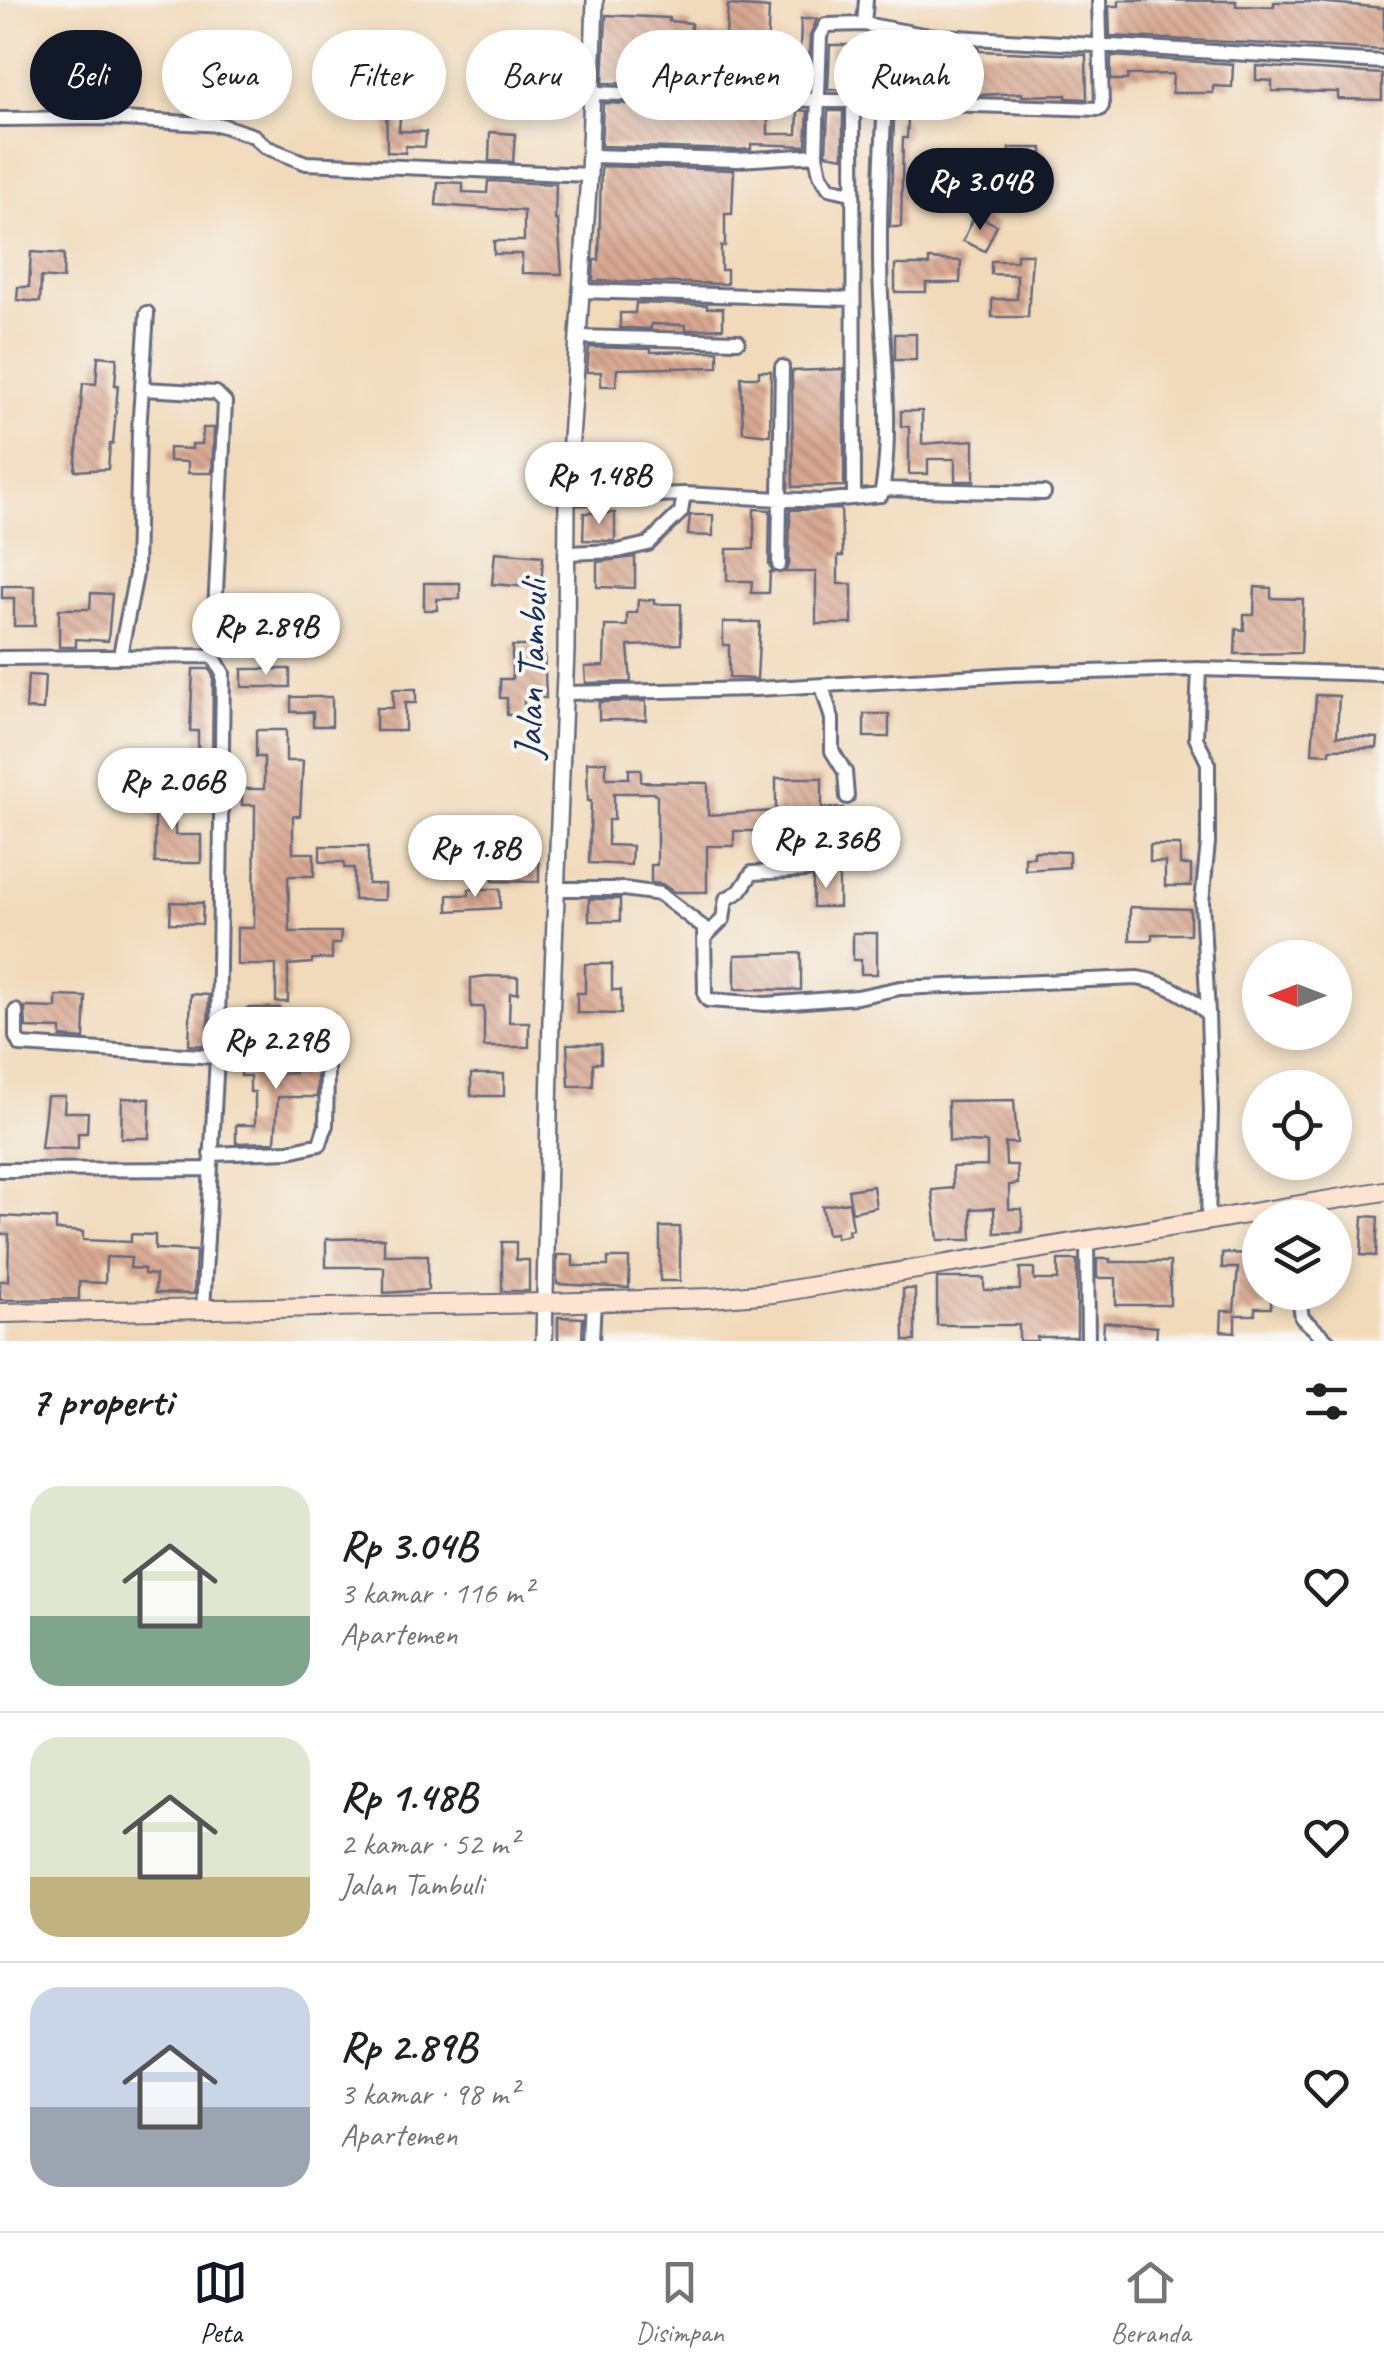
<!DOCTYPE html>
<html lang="id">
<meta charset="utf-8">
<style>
body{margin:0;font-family:Caveat,sans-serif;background:#f6f6f6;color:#202124;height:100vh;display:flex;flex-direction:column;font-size:38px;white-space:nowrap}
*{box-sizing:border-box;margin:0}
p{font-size:32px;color:#757577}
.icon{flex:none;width:55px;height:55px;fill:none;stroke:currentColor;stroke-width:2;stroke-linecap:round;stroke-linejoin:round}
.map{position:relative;height:1341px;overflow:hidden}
.panel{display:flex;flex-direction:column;background:#fff;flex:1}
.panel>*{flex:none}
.guide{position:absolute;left:30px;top:30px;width:1325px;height:90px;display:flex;gap:20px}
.needle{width:65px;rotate:270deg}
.tools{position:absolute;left:1242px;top:940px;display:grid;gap:20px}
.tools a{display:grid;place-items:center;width:110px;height:110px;border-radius:50%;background:#fff;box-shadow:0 5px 15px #0003;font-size:50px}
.price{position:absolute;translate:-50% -85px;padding:0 22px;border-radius:35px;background:#fff;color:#222;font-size:32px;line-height:65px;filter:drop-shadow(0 2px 5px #0008)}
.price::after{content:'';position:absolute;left:50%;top:60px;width:30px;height:22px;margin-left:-15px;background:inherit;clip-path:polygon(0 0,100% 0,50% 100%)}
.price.selected{background:#111827;color:#fff}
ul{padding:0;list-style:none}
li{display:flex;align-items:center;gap:30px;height:250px;padding:0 30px}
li+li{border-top:2px solid #e0e0e0}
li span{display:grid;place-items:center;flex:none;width:280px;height:200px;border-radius:30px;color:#555}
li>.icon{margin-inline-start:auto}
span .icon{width:120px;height:120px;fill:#fffc;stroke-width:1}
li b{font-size:42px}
h2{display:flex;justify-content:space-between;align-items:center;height:120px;padding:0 30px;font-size:42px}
.chip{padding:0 35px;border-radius:45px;background:#fff;box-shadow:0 5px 15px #0003;font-size:35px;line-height:90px}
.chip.selected{background:#111827;color:#fff}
.tab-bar{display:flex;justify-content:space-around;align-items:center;height:140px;border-top:2px solid #e0e0e0;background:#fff;font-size:28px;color:#757577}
.tab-bar a{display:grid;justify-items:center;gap:5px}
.tab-bar .selected{color:#111827}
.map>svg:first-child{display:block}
</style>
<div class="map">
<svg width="1384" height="1341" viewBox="0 0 1384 1341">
<defs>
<pattern id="building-back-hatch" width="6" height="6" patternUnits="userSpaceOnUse" patternTransform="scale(2.5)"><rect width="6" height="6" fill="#d9a891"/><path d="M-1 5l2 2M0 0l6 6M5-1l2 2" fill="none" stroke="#af897a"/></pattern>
</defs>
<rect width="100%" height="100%" fill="#f6f6f2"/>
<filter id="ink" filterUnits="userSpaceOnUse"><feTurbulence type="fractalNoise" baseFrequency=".01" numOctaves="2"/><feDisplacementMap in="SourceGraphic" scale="20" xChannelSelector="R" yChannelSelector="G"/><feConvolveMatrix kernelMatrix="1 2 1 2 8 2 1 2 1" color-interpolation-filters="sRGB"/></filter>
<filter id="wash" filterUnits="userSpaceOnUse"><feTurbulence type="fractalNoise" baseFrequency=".0048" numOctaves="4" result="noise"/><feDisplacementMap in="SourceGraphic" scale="40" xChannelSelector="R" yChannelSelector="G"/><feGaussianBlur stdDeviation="2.25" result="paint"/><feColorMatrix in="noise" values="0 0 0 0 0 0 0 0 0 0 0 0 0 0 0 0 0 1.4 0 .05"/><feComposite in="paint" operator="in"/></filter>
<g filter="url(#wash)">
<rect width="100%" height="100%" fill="#f1daba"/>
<g id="blocks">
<path fill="url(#building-back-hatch)" d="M 1119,0 L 1236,1 L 1236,6 L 1274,7 L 1274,2 L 1317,2 L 1384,8 L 1384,50 L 1110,36 L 1109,6 L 1119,6 Z
M 728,5 L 769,8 L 767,52 L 774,54 L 796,54 L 800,51 L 801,19 L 817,19 L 810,36 L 808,87 L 776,87 L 776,74 L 754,74 L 754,86 L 603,83 L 606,15 L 669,18 L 669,21 L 691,23 L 691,33 L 726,35 Z
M 894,42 L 930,48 L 979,48 L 979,51 L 1086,55 L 1087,99 L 1066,98 L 1066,95 L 1022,96 L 1022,93 L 977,95 L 873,92 L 873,89 L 828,90 L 830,45 L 850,45 L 850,60 L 874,60 L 874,52 L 894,52 Z
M 1111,56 L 1233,64 L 1232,87 L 1213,86 L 1213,93 L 1172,93 L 1173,74 L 1128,75 L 1127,80 L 1111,80 Z
M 1256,66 L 1382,74 L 1382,100 L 1338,99 L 1338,92 L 1272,91 L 1272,81 L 1256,80 Z
M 386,90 L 402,91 L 399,131 L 426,132 L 425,147 L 406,146 L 405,153 L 387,152 Z
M 603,103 L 730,108 L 730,112 L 768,111 L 768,134 L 797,134 L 798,110 L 808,111 L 806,146 L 751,144 L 751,149 L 738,150 L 601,146 Z
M 828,111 L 843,111 L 843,157 L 826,154 Z
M 894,119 L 908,119 L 907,138 L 903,138 L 901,227 L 890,227 Z
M 490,132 L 515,134 L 513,162 L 489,161 Z
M 1009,148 L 1042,148 L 1042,174 L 1009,174 Z
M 601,166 L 734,170 L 732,214 L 725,214 L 725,246 L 721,246 L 721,270 L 727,270 L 727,284 L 593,281 L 594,260 L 599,260 Z
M 488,181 L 556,184 L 555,220 L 558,220 L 562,274 L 522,273 L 522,254 L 494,254 L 494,241 L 524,241 L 524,211 L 436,205 L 438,182 L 463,183 L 463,192 L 487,193 Z
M 975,215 L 997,225 L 985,251 L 963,241 Z
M 31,252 L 64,254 L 63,279 L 41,277 L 40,302 L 17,300 L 18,287 L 29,287 Z
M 1017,254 L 1032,254 L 1028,317 L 992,317 L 992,299 L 1017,299 L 1017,275 L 991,274 L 991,261 L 1017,261 Z
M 929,259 L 961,261 L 960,283 L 926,283 L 926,292 L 895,292 L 895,265 L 929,265 Z
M 636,303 L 707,305 L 707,308 L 723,308 L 723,328 L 686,330 L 686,325 L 651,324 L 651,329 L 620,328 L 620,313 L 635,313 Z
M 895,334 L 916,334 L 916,360 L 895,360 Z
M 589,347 L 651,349 L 651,352 L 718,351 L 718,367 L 617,369 L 616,386 L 601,386 L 601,372 L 587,372 Z
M 98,356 L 117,358 L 115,385 L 118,385 L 113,444 L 110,444 L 108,469 L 75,471 L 83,383 L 96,384 Z
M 844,369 L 844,486 L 793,487 L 792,371 Z
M 759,371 L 771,371 L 770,435 L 743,432 L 741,377 L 759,377 Z
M 901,411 L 922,411 L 922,444 L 974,440 L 974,481 L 955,481 L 955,459 L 928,459 L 928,474 L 909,474 L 909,427 L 901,426 Z
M 203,428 L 214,428 L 212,473 L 188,473 L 188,462 L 169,461 L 169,448 L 192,449 L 192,444 L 202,444 Z
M 754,509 L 770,510 L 769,565 L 773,572 L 770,572 L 769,593 L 751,593 L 752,581 L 727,581 L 727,549 L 754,549 Z
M 841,509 L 843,556 L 838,556 L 838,584 L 852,584 L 852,624 L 816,624 L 816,572 L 785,572 L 789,565 L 790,510 Z
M 584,513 L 615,513 L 615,541 L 583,540 Z
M 690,515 L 713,515 L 713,536 L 688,535 Z
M 495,552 L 543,556 L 541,588 L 492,584 Z
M 635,557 L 635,588 L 597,587 L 597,562 Z
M 424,583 L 460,583 L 460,599 L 437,599 L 437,610 L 424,610 Z
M 2,586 L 35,586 L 35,626 L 14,626 L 14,598 L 2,598 Z
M 1255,587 L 1271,588 L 1271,598 L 1303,599 L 1301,653 L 1235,654 L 1236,629 L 1244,630 L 1244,615 L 1254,615 Z
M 91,593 L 112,594 L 108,641 L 76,639 L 76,647 L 59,647 L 59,609 L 90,609 Z
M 638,600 L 654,600 L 654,604 L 681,604 L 681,644 L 628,646 L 631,682 L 586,683 L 585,667 L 604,666 L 605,626 L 627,626 L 627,613 L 637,613 Z
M 723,622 L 760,622 L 757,679 L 729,678 L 729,645 L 723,645 Z
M 512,646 L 544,646 L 546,698 L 524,698 L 524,715 L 507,715 L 507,698 L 500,698 L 500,679 L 512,679 Z
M 193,669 L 209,669 L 213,676 L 212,778 L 198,778 L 198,731 L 190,731 Z
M 242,669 L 290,669 L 290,687 L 242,687 Z
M 28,675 L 45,676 L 43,710 L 26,709 Z
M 393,689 L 416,689 L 416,703 L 405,703 L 405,731 L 376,731 L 376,708 L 393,708 Z
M 1316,695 L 1339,696 L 1337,736 L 1378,738 L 1377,748 L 1330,749 L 1330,754 L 1312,753 Z
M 291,697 L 332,697 L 332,726 L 313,726 L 313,712 L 291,712 Z
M 646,701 L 646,720 L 599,720 L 599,702 Z
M 864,714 L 889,714 L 889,737 L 864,737 Z
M 256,730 L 286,730 L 286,761 L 303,761 L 300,816 L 293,816 L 293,853 L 314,853 L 314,876 L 288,876 L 290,932 L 341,932 L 340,944 L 332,944 L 332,959 L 312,959 L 312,963 L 288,965 L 288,1002 L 276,1002 L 276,965 L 237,965 L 237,928 L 254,928 L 255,805 L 242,805 L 242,789 L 264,789 L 264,757 L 256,757 Z
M 587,762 L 606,762 L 606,778 L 629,778 L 629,769 L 641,769 L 641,782 L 708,783 L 708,815 L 776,811 L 776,778 L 822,778 L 822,808 L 843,808 L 843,832 L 828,832 L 828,826 L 803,826 L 803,835 L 782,835 L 782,831 L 734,831 L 734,846 L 707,846 L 707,892 L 674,892 L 662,884 L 651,883 L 651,865 L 657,865 L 657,796 L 653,793 L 614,793 L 614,820 L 608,820 L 608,845 L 632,846 L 631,865 L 589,863 L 591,801 L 588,801 Z
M 151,791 L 175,791 L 175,835 L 201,835 L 201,863 L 155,863 L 155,816 L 151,816 Z
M 1150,845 L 1180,845 L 1180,865 L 1191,865 L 1191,886 L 1165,886 L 1165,862 L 1150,862 Z
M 320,846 L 368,846 L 368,884 L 385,884 L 385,900 L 354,900 L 354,868 L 344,868 L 344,862 L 320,862 Z
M 1034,851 L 1069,852 L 1069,867 L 1025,870 L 1025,857 L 1034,857 Z
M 493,854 L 523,855 L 522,862 L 539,863 L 539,882 L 493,881 Z
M 816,874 L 839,874 L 839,907 L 813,907 L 813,878 Z
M 469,889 L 500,889 L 500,908 L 448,911 L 448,895 L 469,895 Z
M 589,899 L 620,899 L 620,921 L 589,921 Z
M 171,902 L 203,903 L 202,924 L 170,923 Z
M 1130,907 L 1190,909 L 1190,934 L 1152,934 L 1152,940 L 1130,940 Z
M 853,933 L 877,933 L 877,974 L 861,974 L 861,960 L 853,960 Z
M 801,953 L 801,990 L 735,989 L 735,955 Z
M 585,964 L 612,964 L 612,990 L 621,990 L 621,1014 L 577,1013 L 577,993 L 585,993 Z
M 487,976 L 518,977 L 518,993 L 510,993 L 509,1022 L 529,1022 L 529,1047 L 484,1047 L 484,1007 L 471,1007 L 471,978 Z
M 191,994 L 209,995 L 208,1046 L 189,1045 Z
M 56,996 L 86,997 L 84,1039 L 61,1037 L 61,1029 L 26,1028 L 25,1007 L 56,1008 Z
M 247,1008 L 279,1008 L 279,1028 L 247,1028 Z
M 567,1044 L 601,1044 L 601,1063 L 593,1063 L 593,1086 L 569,1086 Z
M 295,1048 L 317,1048 L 317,1097 L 278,1097 L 275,1142 L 236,1143 L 236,1125 L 255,1125 L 255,1092 L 250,1092 L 250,1076 L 241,1076 L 241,1058 L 266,1058 L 266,1073 L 295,1073 Z
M 471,1074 L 504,1074 L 504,1096 L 471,1096 Z
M 47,1096 L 65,1096 L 64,1112 L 88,1112 L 87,1133 L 78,1133 L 78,1149 L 41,1148 Z
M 122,1098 L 150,1099 L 149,1138 L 121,1138 Z
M 1014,1100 L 1017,1143 L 1005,1143 L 1006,1165 L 1017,1165 L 1018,1184 L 1009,1185 L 1009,1209 L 1022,1209 L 1022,1232 L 995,1233 L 994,1208 L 971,1209 L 972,1240 L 938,1240 L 932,1190 L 953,1188 L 952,1167 L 987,1166 L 987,1143 L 949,1141 L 948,1101 Z
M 873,1186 L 876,1207 L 852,1212 L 848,1190 Z
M 849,1202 L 853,1229 L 848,1230 L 849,1235 L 836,1238 L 836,1233 L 827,1234 L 822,1206 Z
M 1,1216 L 56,1219 L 56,1230 L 83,1232 L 83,1240 L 131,1242 L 131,1234 L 155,1235 L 155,1249 L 196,1251 L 194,1294 L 155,1293 L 156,1275 L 144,1274 L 144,1269 L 130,1268 L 131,1258 L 106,1257 L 105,1283 L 79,1282 L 79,1299 L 0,1300 L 0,1281 L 8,1281 L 9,1234 L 1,1234 Z
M 1363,1216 L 1378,1217 L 1376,1256 L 1361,1255 Z
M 660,1227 L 680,1227 L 680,1281 L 660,1281 Z
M 384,1238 L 384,1255 L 428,1255 L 428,1290 L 384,1293 L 384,1267 L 326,1267 L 326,1239 Z
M 502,1242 L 516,1242 L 516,1260 L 529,1260 L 529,1291 L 502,1291 Z
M 1222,1253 L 1260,1254 L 1260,1292 L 1271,1292 L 1271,1308 L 1255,1308 L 1255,1315 L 1235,1315 L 1235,1332 L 1221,1331 L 1222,1311 L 1234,1311 L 1238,1268 L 1222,1268 Z
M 557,1255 L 573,1255 L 573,1266 L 608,1266 L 608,1258 L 629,1258 L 629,1288 L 557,1284 Z
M 1097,1259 L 1110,1259 L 1110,1262 L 1170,1262 L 1170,1305 L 1116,1305 L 1116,1278 L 1097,1278 Z
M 1058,1260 L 1077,1260 L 1077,1337 L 1037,1337 L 1037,1341 L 1019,1341 L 1019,1325 L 937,1325 L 937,1278 L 984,1278 L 984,1290 L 1020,1290 L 1020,1268 L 1034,1268 L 1034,1280 L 1058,1280 Z
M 903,1289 L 915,1289 L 915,1341 L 904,1341 Z
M 558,1317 L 583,1318 L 582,1341 L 558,1341 Z
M 1104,1322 L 1157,1327 L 1156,1341 L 1103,1341 Z"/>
</g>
</g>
<g filter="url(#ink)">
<use href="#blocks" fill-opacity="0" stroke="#666b7e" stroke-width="2.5"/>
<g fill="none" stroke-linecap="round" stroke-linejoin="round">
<g stroke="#666b7e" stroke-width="18">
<path id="minor" d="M 864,24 L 866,0
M 592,93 L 1100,109 L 1102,106 L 1099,0
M 853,102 L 854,497
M 0,119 L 106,118 L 221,125 L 254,136 L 266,147 L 306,163 L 589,175
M 590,156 L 738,160 L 816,155
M 851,193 L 829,188 L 820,174 L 816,155 L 820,36 L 826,25 L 864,24 L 924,35 L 1384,62
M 580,291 L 851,299
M 577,337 L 738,341
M 144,389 L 216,393 L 225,402 L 213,656
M 882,489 L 1044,493
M 567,498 L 684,494
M 566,553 L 618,551 L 648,544 L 681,512 L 684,494 L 821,501 L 881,495 C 893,440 884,353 881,295 C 878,231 881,167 885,103
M 779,565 L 782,367
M 120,655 L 136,574 L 139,431 L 147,313
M 0,658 L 213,656 L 223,673 L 218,1039 L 203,1310
M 1199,669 L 1196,738 L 1208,763 L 1208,843 L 1202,902 L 1208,1014
M 822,686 L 832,719 L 832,751 L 845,772 L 847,797
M 564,693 L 756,689 L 1014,674 L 1199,669 L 1384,674
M 557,889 L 624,889 L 660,894 L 704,928 L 705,995 L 708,1000 L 766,1004 L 857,997 L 900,988 L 1137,978 C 1165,982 1188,995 1208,1014 L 1211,1111 L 1208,1219
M 706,936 L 723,919 L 726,899 L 740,891 L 752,873 L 807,870
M 16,1011 L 16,1037 L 20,1045 L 217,1057
M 210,1154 L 289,1151 L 320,1144 L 326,1125 L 328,1019
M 0,1170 L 210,1169
M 1087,1238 L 1088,1341
M 1298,1292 L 1302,1318 L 1328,1341
M 592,1341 L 594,1300"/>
</g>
<g stroke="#666b7e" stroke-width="20">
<path id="tertiary" d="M 544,1341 L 551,1020 L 566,651 L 567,498 L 589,175 L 595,0"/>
</g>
<g stroke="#666b7e" stroke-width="22">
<path id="secondary" d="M 0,1313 L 545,1303 L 709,1298 L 773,1293 L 1384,1191"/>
</g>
<use href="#minor" stroke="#fff" stroke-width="12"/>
<use href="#tertiary" stroke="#fff" stroke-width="15"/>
<use href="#secondary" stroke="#fde4d1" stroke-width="18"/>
</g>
</g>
<g text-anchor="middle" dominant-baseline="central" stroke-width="8" stroke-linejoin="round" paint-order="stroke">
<g font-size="40" fill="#1b2f5e" stroke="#f6f6f2">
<text transform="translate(531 669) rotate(-88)">Jalan Tambuli</text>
</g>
</g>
</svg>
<div class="tools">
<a><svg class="needle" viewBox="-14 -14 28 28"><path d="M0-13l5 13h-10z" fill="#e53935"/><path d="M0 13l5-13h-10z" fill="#757577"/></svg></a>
<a><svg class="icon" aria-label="locate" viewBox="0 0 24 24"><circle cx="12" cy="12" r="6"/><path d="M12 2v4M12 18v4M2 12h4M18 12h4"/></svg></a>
<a><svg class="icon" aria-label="layers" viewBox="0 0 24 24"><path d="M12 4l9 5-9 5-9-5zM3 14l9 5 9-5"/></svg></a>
</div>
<b class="price selected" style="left:980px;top:233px">Rp 3.04B</b>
<b class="price" style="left:599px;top:527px">Rp 1.48B</b>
<b class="price" style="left:266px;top:678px">Rp 2.89B</b>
<b class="price" style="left:172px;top:833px">Rp 2.06B</b>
<b class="price" style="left:826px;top:891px">Rp 2.36B</b>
<b class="price" style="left:475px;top:900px">Rp 1.8B</b>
<b class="price" style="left:276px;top:1092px">Rp 2.29B</b>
<div class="guide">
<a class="chip selected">Beli</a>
<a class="chip">Sewa</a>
<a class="chip">Filter</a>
<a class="chip">Baru</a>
<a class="chip">Apartemen</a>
<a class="chip">Rumah</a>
</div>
</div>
<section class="panel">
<h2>7 properti<svg class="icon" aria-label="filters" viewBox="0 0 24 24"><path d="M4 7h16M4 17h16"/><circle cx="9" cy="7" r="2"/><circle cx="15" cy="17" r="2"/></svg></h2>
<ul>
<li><span style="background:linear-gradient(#dfe7d0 65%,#7fa58c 0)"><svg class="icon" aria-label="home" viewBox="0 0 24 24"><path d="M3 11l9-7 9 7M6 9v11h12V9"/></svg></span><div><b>Rp 3.04B</b><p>3 kamar · 116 m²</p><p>Apartemen</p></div><svg class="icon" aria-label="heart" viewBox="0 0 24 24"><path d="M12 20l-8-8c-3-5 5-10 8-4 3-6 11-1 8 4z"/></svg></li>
<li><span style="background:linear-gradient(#dfe7d0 70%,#c2b280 0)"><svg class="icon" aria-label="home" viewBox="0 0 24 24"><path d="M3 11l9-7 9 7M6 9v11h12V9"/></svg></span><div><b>Rp 1.48B</b><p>2 kamar · 52 m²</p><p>Jalan Tambuli</p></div><svg class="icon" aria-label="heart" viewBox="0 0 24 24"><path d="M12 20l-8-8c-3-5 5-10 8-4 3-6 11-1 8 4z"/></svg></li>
<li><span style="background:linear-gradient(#c9d6e8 60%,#9aa5b1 0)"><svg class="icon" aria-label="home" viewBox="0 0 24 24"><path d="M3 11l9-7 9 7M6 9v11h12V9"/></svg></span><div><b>Rp 2.89B</b><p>3 kamar · 98 m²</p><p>Apartemen</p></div><svg class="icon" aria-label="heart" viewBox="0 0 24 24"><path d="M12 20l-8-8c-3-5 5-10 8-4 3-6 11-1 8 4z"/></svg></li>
</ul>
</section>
<nav class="tab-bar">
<a class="selected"><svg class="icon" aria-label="map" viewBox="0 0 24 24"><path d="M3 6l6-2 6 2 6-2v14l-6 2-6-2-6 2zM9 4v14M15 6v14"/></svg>Peta</a>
<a><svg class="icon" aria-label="saved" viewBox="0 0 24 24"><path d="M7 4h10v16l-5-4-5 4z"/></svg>Disimpan</a>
<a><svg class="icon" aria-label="home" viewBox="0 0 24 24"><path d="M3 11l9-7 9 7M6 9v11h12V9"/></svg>Beranda</a>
</nav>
